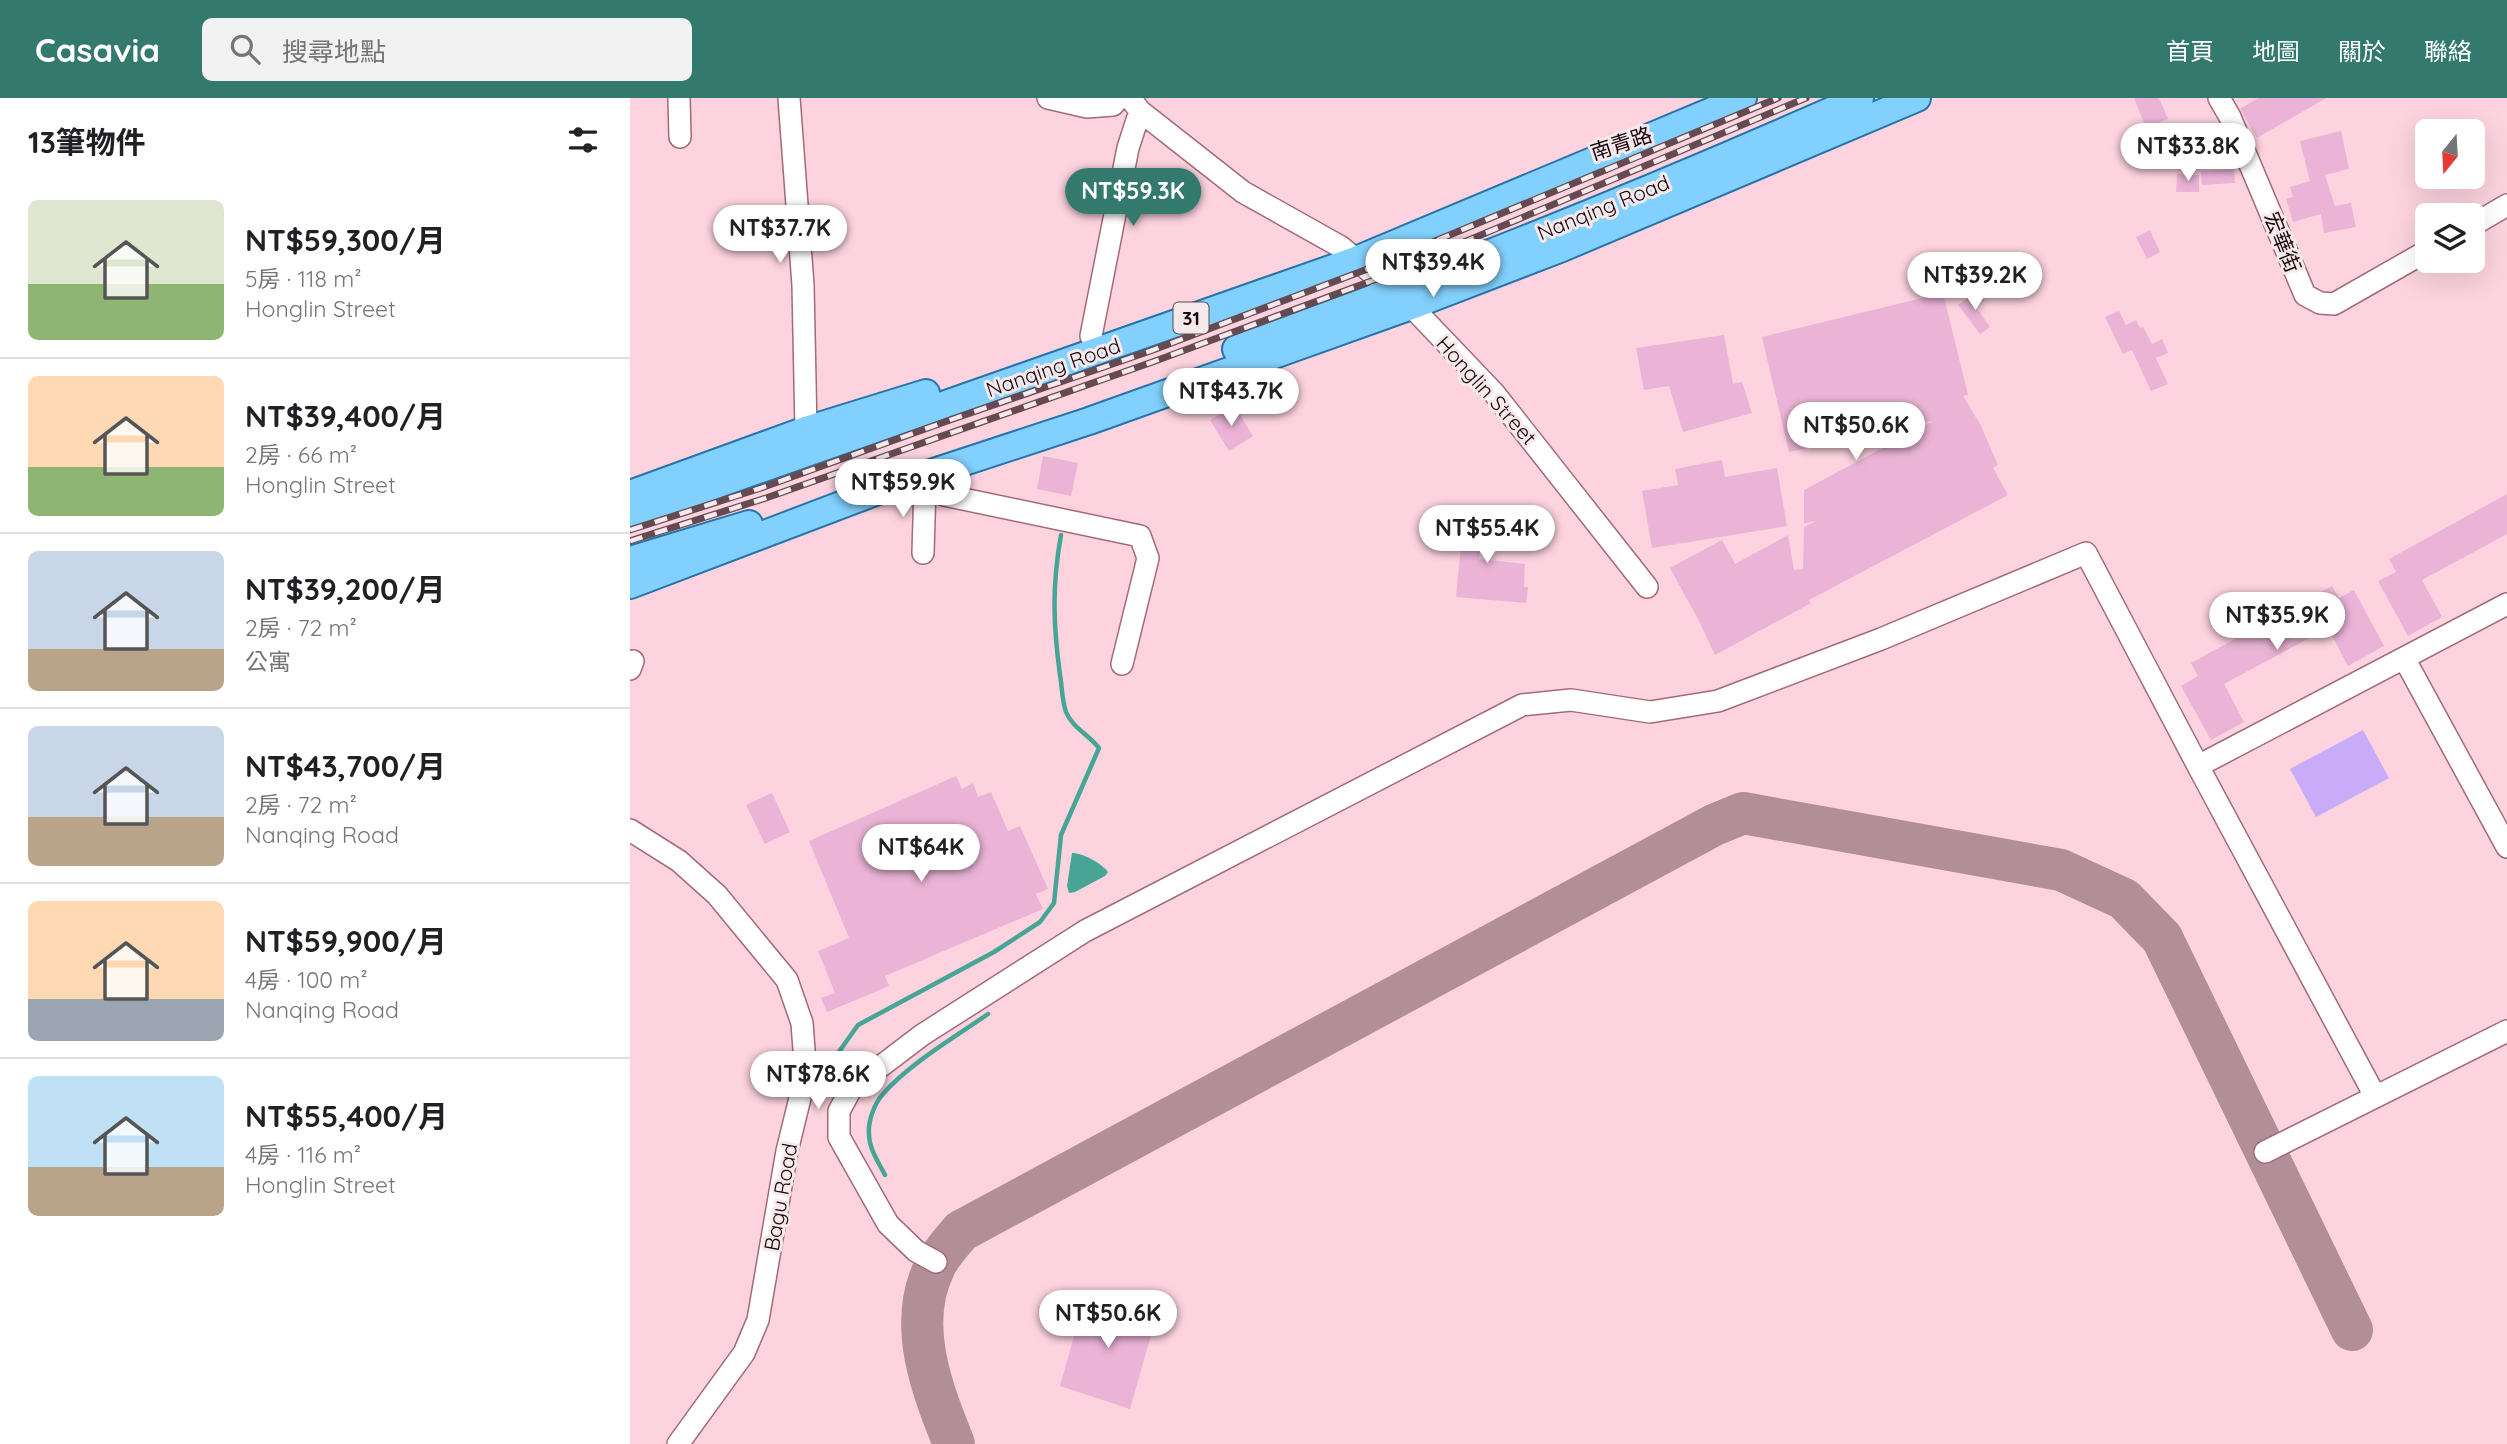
<!DOCTYPE html>
<html lang="zh-TW">
<meta charset="utf-8">
<style>
body{margin:0;font-family:Quicksand,"Noto Sans TC",sans-serif;background:#f2f2f2;color:#202124;height:100vh;display:flex;flex-direction:column;font-size:26px;white-space:nowrap}
*{box-sizing:border-box;margin:0}
p{font-size:23px;color:#757577}
.icon{flex:none;width:38px;height:38px;fill:none;stroke:currentColor;stroke-width:2;stroke-linecap:round;stroke-linejoin:round}
.map{position:relative;flex:1;overflow:hidden}
.side{display:flex;flex-direction:column;background:#fff;width:630px}
.side>*{flex:none}
.needle{width:46px;rotate:198deg}
.tools{position:absolute;left:1785px;top:21px;display:grid;gap:14px}
.tools a{display:grid;place-items:center;width:70px;height:70px;border-radius:10px;background:#fff;box-shadow:0 7px 28px #0002;font-size:35px}
.price{position:absolute;translate:-50% -60px;padding:0 16px;border-radius:24px;background:#fff;color:#222;font-size:23px;line-height:46px;filter:drop-shadow(0 2px 4px #0008)}
.price::after{content:'';position:absolute;left:50%;top:42px;width:21px;height:16px;margin-left:-10px;background:inherit;clip-path:polygon(0 0,100% 0,50% 100%)}
.price.on{background:#34796d;color:#fff}
ul{padding:0;list-style:none}
li{display:flex;align-items:center;gap:21px;height:175px;padding:0 28px}
li+li{border-top:2px solid #e0e0e0}
li span{display:grid;place-items:center;flex:none;width:196px;height:140px;border-radius:10px;color:#555}
li>.icon{margin-inline-start:auto}
span .icon{width:84px;height:84px;fill:#fffc;stroke-width:1}
li b{font-size:30px}
h2{display:flex;justify-content:space-between;align-items:center;height:84px;padding:0 28px;font-size:30px}
header{display:flex;align-items:center;gap:42px;box-sizing:border-box;height:98px;padding:0 35px;background:#34796d;color:#fff}
header strong{font-size:33px}
nav{display:flex;gap:38px;margin-inline-start:auto;font-size:24px}
.search{width:490px;height:63px;background:#f2f2f2;display:flex;align-items:center;gap:18px;box-sizing:border-box;padding:0 24px;border-radius:10px;color:#757577;font-size:26px}
main{display:flex;flex:1;min-height:0}
.map>svg:first-child{display:block}
</style>
<header>
<strong>Casavia</strong>
<div class="search"><svg class="icon" aria-label="search" viewBox="0 0 24 24"><circle cx="10" cy="10" r="6"/><path d="M15 15l6 6"/></svg>搜尋地點</div>
<nav><a>首頁</a><a>地圖</a><a>關於</a><a>聯絡</a></nav>
</header>
<main>
<section class="side">
<h2>13筆物件<svg class="icon" aria-label="filters" viewBox="0 0 24 24"><path d="M4 7h16M4 17h16"/><circle cx="9" cy="7" r="2"/><circle cx="15" cy="17" r="2"/></svg></h2>
<ul>
<li><span style="background:linear-gradient(#dfe7d0 60%,#8fb573 0)"><svg class="icon" aria-label="home" viewBox="0 0 24 24"><path d="M3 11l9-7 9 7M6 9v11h12V9"/></svg></span><div><b>NT$59,300/月</b><p>5房 · 118 m²</p><p>Honglin Street</p></div></li>
<li><span style="background:linear-gradient(#ffd9b3 65%,#8fb573 0)"><svg class="icon" aria-label="home" viewBox="0 0 24 24"><path d="M3 11l9-7 9 7M6 9v11h12V9"/></svg></span><div><b>NT$39,400/月</b><p>2房 · 66 m²</p><p>Honglin Street</p></div></li>
<li><span style="background:linear-gradient(#c9d6e8 70%,#b9a48a 0)"><svg class="icon" aria-label="home" viewBox="0 0 24 24"><path d="M3 11l9-7 9 7M6 9v11h12V9"/></svg></span><div><b>NT$39,200/月</b><p>2房 · 72 m²</p><p>公寓</p></div></li>
<li><span style="background:linear-gradient(#c9d6e8 65%,#b9a48a 0)"><svg class="icon" aria-label="home" viewBox="0 0 24 24"><path d="M3 11l9-7 9 7M6 9v11h12V9"/></svg></span><div><b>NT$43,700/月</b><p>2房 · 72 m²</p><p>Nanqing Road</p></div></li>
<li><span style="background:linear-gradient(#ffd9b3 70%,#9aa5b1 0)"><svg class="icon" aria-label="home" viewBox="0 0 24 24"><path d="M3 11l9-7 9 7M6 9v11h12V9"/></svg></span><div><b>NT$59,900/月</b><p>4房 · 100 m²</p><p>Nanqing Road</p></div></li>
<li><span style="background:linear-gradient(#bfe0f5 65%,#b9a48a 0)"><svg class="icon" aria-label="home" viewBox="0 0 24 24"><path d="M3 11l9-7 9 7M6 9v11h12V9"/></svg></span><div><b>NT$55,400/月</b><p>4房 · 116 m²</p><p>Honglin Street</p></div></li>
</ul>
</section>
<div class="map">
<svg width="1877" height="1346" viewBox="0 0 1877 1346">
<rect width="100%" height="100%" fill="#fcd3de"/>
<path fill="#c8acfa" d="M 1733,632 L 1759,680 L 1686,719 L 1660,671 Z"/>
<path fill="#46a595" d="M 442,755 C 453,755 471,765 478,774 L 475,778 L 445,794 L 439,795 L 437,788 Z"/>
<g fill="none" stroke-linecap="round" stroke-linejoin="round">
<path stroke="#46a595" stroke-width="4.5" d="M 201,965 L 228,927 L 364,854 L 410,824 L 424,805 L 431,737 L 469,650 C 459,637 442,629 436,614 C 432,603 432,588 430,577 C 423,526 422,487 431,437
M 255,1077 C 249,1065 239,1051 239,1036 C 238,1023 244,1006 253,996 C 279,966 325,939 358,916"/>
<path stroke="#b18e98" stroke-width="42" d="M 324,1346 C 302,1291 276,1226 305,1168 C 311,1155 322,1144 331,1133 L 1084,727 L 1113,715 L 1431,772 L 1494,801 L 1532,840 L 1722,1232"/>
</g>
<path fill="#ebb4d7" d="M 1504,0 L 1529,0 L 1538,21 L 1516,30 Z
M 1628,0 L 1696,0 L 1627,40 L 1610,11 Z
M 1711,33 L 1719,71 L 1695,77 L 1705,108 L 1721,105 L 1726,129 L 1694,135 L 1691,116 L 1663,124 L 1656,101 L 1663,99 L 1660,89 L 1680,83 L 1670,43 Z
M 1604,71 L 1605,85 L 1572,87 L 1571,73 Z
M 1547,76 L 1569,77 L 1569,94 L 1546,94 Z
M 1520,132 L 1530,154 L 1517,161 L 1506,139 Z
M 1348,192 L 1355,202 L 1346,209 L 1360,229 L 1350,236 L 1328,207 Z
M 1313,195 L 1338,297 L 1333,298 L 1350,326 L 1368,367 L 1363,370 L 1378,397 L 1179,502 L 1181,505 L 1085,557 L 1068,521 L 1040,470 L 1092,442 L 1105,466 L 1158,437 L 1164,472 L 1173,471 L 1174,429 L 1186,423 L 1174,425 L 1174,392 L 1303,323 L 1159,354 L 1132,239 Z
M 1489,213 L 1496,227 L 1506,222 L 1510,230 L 1513,229 L 1522,246 L 1532,241 L 1538,255 L 1526,260 L 1538,286 L 1521,293 L 1502,252 L 1493,256 L 1475,219 Z
M 1094,237 L 1103,286 L 1112,284 L 1122,315 L 1053,334 L 1039,288 L 1014,292 L 1006,250 Z
M 604,307 L 623,338 L 599,353 L 580,322 Z
M 413,358 L 448,365 L 441,398 L 407,391 Z
M 1092,362 L 1095,379 L 1147,370 L 1157,428 L 1022,450 L 1012,393 L 1048,387 L 1045,371 Z
M 1877,396 L 1877,436 L 1792,482 L 1812,519 L 1778,538 L 1748,483 L 1766,474 L 1759,461 Z
M 850,413 L 862,414 L 861,420 L 876,421 L 874,437 L 852,435 L 849,461 L 895,466 L 894,489 L 898,489 L 896,505 L 826,499 L 834,417 L 849,419 Z
M 1702,488 L 1709,500 L 1724,492 L 1754,548 L 1718,568 L 1698,530 L 1594,586 L 1614,624 L 1581,642 L 1551,588 L 1568,578 L 1561,565 Z
M 326,678 L 332,691 L 343,685 L 348,699 L 361,694 L 378,733 L 390,728 L 418,791 L 406,796 L 413,811 L 255,878 L 259,888 L 197,914 L 191,900 L 205,895 L 188,853 L 219,840 L 179,743 Z
M 142,695 L 160,734 L 135,746 L 116,707 Z
M 457,1192 L 527,1216 L 500,1311 L 430,1288 Z"/>
<g fill="none" stroke-linecap="round" stroke-linejoin="round">
<g stroke="#a4697a" stroke-width="24">
<path id="minor" d="M 49,0 L 50,39
M 159,0 L 173,187 L 176,332
M 418,0 L 457,9 L 483,7 L 489,0
M 500,0 L 510,13 L 613,94 L 711,149 L 781,208 L 864,295 L 1017,489
M 1589,0 L 1600,19 L 1675,197 L 1690,205 L 1704,206 L 1797,153
M 1843,127 L 1877,107
M 461,238 L 498,50 L 510,13
M 282,382 L 314,397 L 510,438 L 518,460 L 492,566
M 293,455 L 295,388
M 1774,560 L 1877,749
M 0,571 L 3,563
M 1568,668 L 1877,506
M 0,732 L 49,763 L 87,797 L 157,882 L 172,925 L 175,965 L 170,1000 L 157,1053 L 128,1222 L 114,1255 L 48,1346
M 1635,1054 L 1877,933
M 306,1164 L 286,1153 L 258,1126 L 209,1039 L 209,1013 L 221,991 L 292,937 L 455,833 L 892,607 L 941,602 L 1020,614 L 1088,603 L 1251,541 L 1456,455 L 1568,668 L 1745,998"/>
</g>
<g stroke="#2774a8" stroke-width="30">
<path id="major" d="M 606,251 C 817,175 1025,91 1230,0
M 0,396 L 176,332 L 296,295
M 0,417 L 726,162 L 1113,0
M 0,462 L 119,426
M 0,487 L 261,388 L 459,323 L 781,208 L 932,150 L 1287,0"/>
</g>
<use href="#minor" stroke="#fff" stroke-width="21"/>
<use href="#major" stroke="#82d0fd" stroke-width="26"/>
<g stroke="#664a52" stroke-width="7">
<path id="rail" d="M 0,432 L 131,390 L 320,322 L 523,252 L 743,169 L 1148,0
M 0,443 L 136,400 L 528,262 L 744,182 L 1176,0"/>
</g>
<use href="#rail" stroke="#f6e9ec" stroke-width="4.5" stroke-dasharray="13" stroke-linecap="butt"/>
</g>
<g text-anchor="middle" dominant-baseline="central" stroke-width="6" stroke-linejoin="round" paint-order="stroke">
<rect fill="#f6e9ec" stroke="#5c494f" stroke-width="2" x="543.5" y="204.5" width="35" height="31" rx="5"/>
<g font-size="19" font-weight="bold" fill="#1a050c">
<text x="561" y="220">31</text>
</g>
<g font-size="21" fill="#1a050c" stroke="#f6e9ec">
<text transform="translate(991 45) rotate(-18)">南青路</text>
<text transform="translate(973 109) rotate(-22)">Nanqing Road</text>
<text transform="translate(1653 144) rotate(68)">宏華街</text>
<text transform="translate(423 269) rotate(-19)">Nanqing Road</text>
<text transform="translate(857 292) rotate(48)">Honglin Street</text>
<text transform="translate(150 1099) rotate(-80)">Bagu Road</text>
</g>
</g>
</svg>
<div class="tools">
<a><svg class="needle" viewBox="-14 -14 28 28"><path d="M0-13l5 13h-10z" fill="#e53935"/><path d="M0 13l5-13h-10z" fill="#757577"/></svg></a>
<a><svg class="icon" aria-label="layers" viewBox="0 0 24 24"><path d="M12 4l9 5-9 5-9-5zM3 14l9 5 9-5"/></svg></a>
</div>
<b class="price" style="left:1558px;top:85px">NT$33.8K</b>
<b class="price on" style="left:503px;top:130px">NT$59.3K</b>
<b class="price" style="left:150px;top:167px">NT$37.7K</b>
<b class="price" style="left:803px;top:201px">NT$39.4K</b>
<b class="price" style="left:1345px;top:214px">NT$39.2K</b>
<b class="price" style="left:601px;top:330px">NT$43.7K</b>
<b class="price" style="left:1226px;top:364px">NT$50.6K</b>
<b class="price" style="left:273px;top:421px">NT$59.9K</b>
<b class="price" style="left:857px;top:467px">NT$55.4K</b>
<b class="price" style="left:1647px;top:554px">NT$35.9K</b>
<b class="price" style="left:291px;top:786px">NT$64K</b>
<b class="price" style="left:188px;top:1013px">NT$78.6K</b>
<b class="price" style="left:478px;top:1252px">NT$50.6K</b>
</div>
</main>
